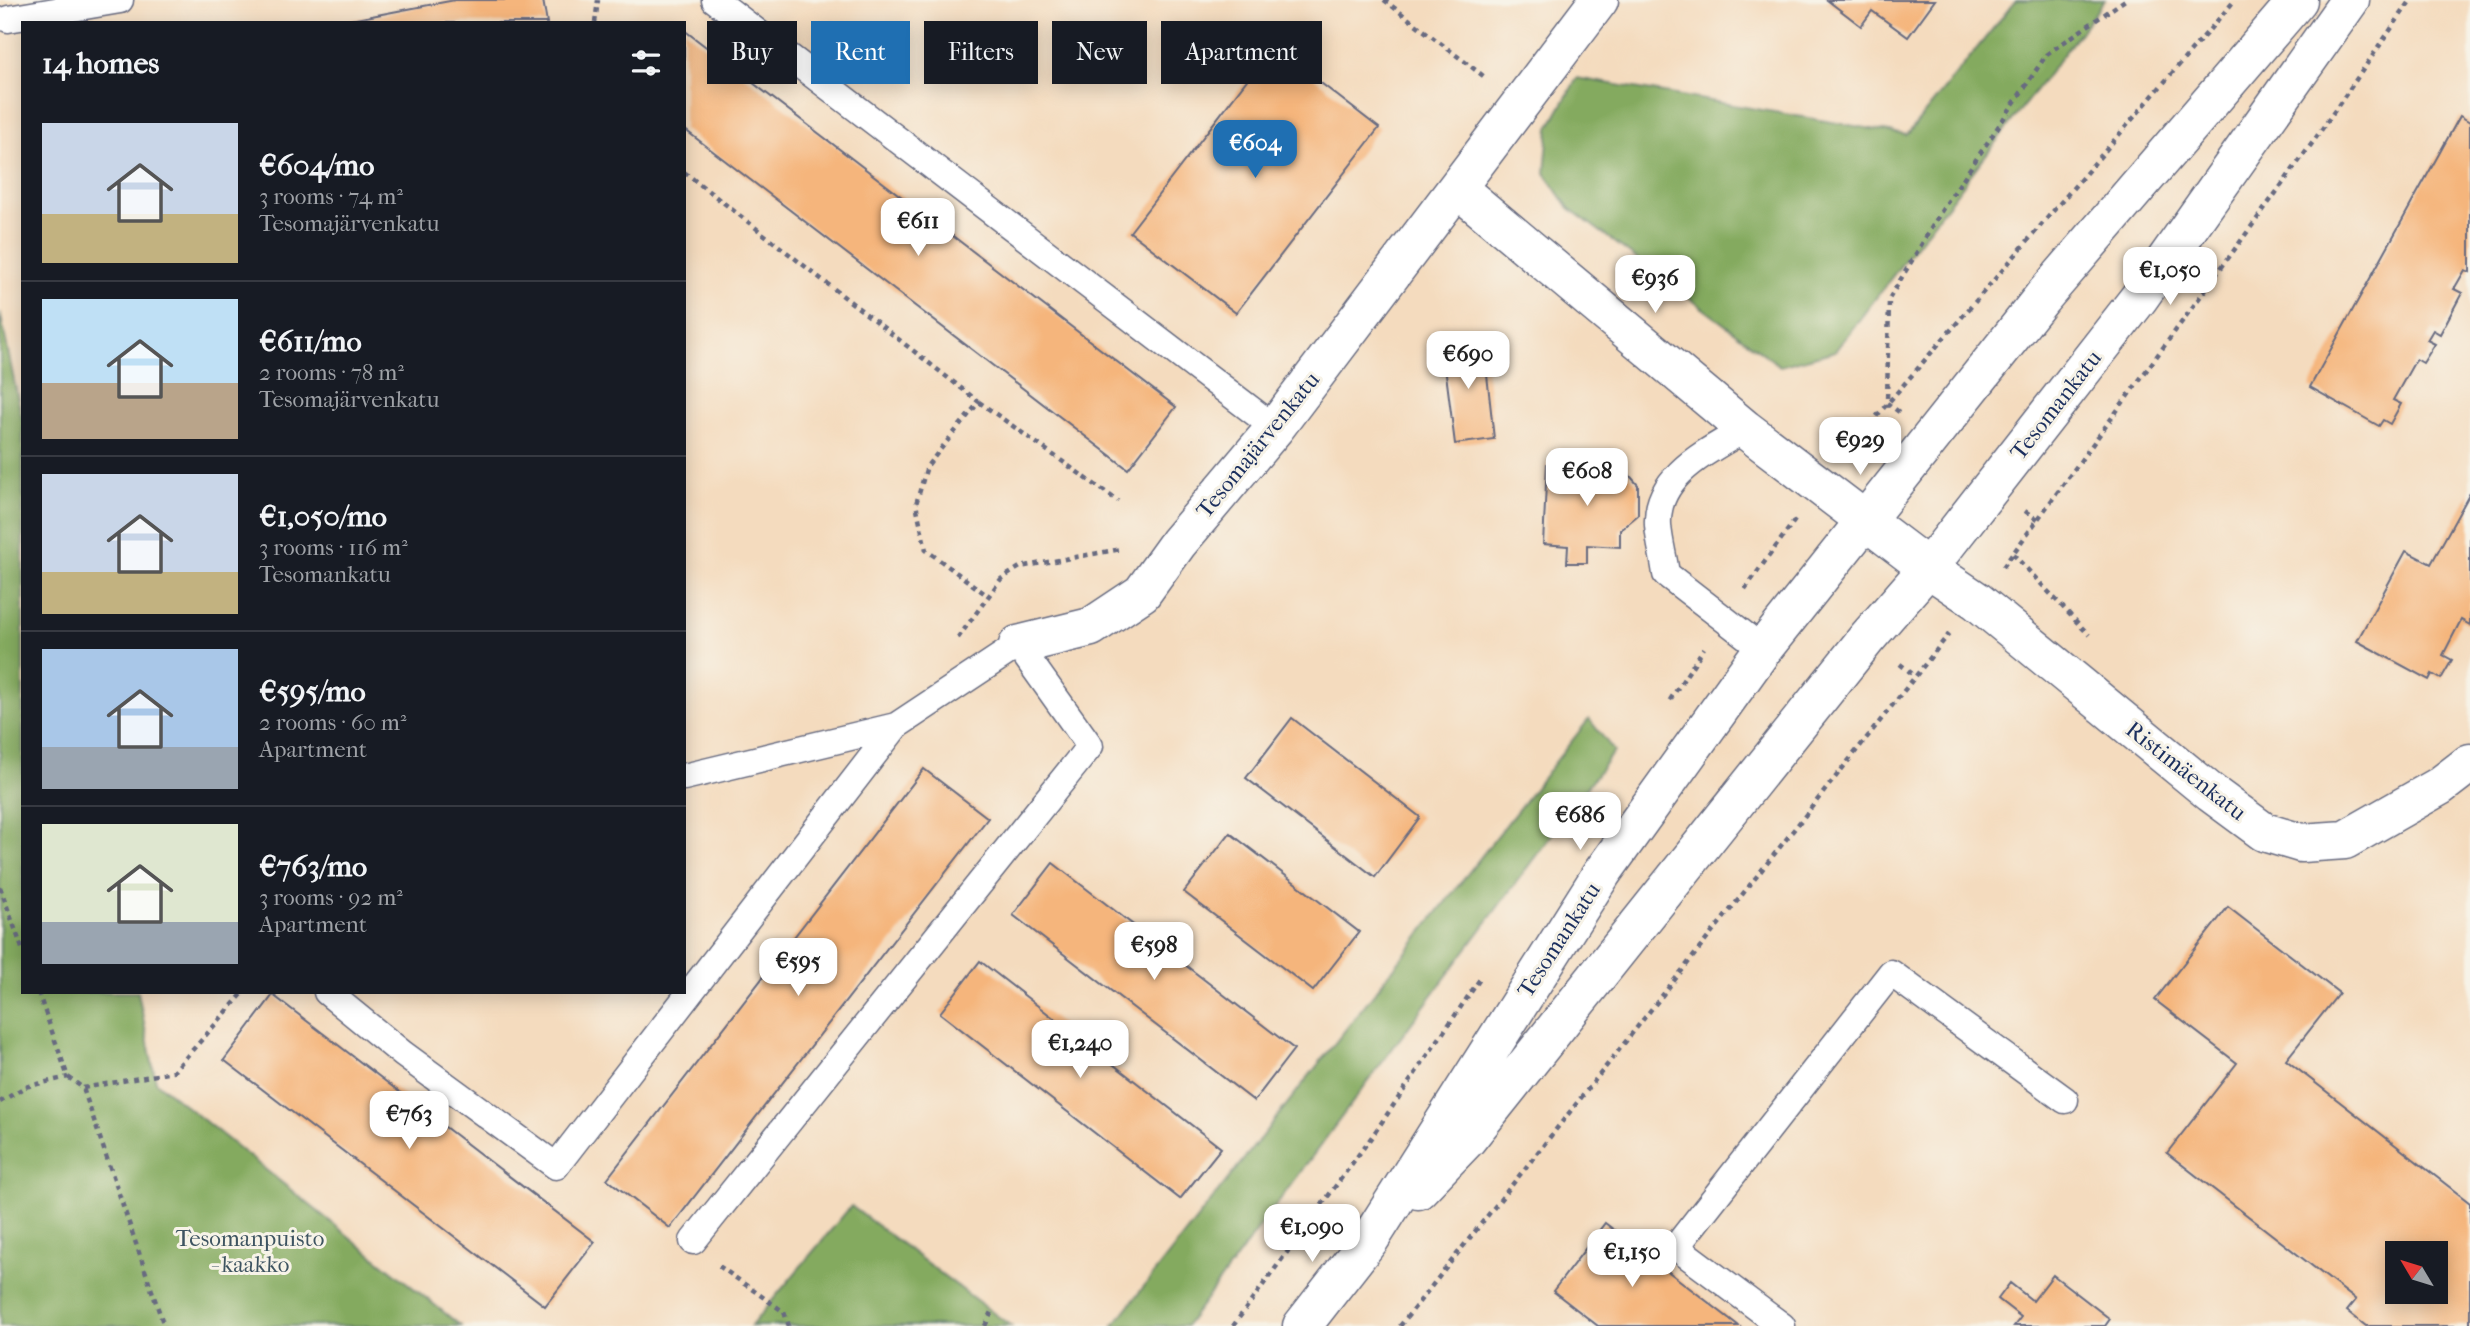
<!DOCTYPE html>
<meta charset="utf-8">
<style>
body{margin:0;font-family:"IM FELL French Canon",serif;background:#20242c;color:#f1f3f6;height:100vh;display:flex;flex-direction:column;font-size:26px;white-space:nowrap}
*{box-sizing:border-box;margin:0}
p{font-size:23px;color:#9ea1a6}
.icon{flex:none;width:38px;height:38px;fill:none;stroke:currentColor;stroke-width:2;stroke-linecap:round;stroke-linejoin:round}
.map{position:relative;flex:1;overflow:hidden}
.drawer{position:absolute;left:21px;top:21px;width:665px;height:973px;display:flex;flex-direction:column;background:#171b24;border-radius:0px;box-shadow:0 4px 18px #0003}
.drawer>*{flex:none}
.banner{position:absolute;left:707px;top:21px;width:665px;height:63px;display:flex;gap:14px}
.needle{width:46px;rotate:308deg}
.controls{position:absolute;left:2385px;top:1241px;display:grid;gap:14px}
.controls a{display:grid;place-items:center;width:63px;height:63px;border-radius:0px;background:#171b24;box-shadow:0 4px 18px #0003;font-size:35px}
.price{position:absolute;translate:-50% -60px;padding:0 16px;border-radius:14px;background:#fff;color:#222;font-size:23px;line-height:46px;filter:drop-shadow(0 2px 4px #0008)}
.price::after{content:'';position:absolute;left:50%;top:42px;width:21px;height:16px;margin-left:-10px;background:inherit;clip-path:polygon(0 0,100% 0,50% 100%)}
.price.selected{background:#1f6fb2;color:#fff}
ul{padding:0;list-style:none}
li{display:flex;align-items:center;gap:21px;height:175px;padding:0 21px}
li+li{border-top:2px solid #363941}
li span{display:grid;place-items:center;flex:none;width:196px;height:140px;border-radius:0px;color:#555}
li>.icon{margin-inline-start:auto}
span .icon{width:84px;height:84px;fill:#fffc;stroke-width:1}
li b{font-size:30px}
h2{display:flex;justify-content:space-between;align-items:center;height:84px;padding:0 21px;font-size:30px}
.pill{padding:0 24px;border-radius:0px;background:#171b24;box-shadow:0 4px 18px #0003;font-size:24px;line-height:63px}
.pill.selected{background:#1f6fb2;color:#fff}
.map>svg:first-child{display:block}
</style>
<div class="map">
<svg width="2470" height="1326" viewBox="0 0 2470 1326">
<rect width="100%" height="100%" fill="#f7f3e8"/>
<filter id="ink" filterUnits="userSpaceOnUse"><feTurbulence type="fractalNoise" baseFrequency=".0143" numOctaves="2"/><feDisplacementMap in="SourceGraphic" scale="14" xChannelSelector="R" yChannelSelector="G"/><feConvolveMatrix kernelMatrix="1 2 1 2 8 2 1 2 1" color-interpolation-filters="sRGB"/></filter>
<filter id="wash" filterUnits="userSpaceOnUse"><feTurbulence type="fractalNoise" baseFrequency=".00686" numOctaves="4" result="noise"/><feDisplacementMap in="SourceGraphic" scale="28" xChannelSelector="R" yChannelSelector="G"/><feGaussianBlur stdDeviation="1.57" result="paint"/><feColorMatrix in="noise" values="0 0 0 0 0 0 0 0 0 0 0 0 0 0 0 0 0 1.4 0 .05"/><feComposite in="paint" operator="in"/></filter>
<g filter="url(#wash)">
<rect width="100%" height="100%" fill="#f4dbbe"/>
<path fill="#84aa5f" stroke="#506c5e" stroke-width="2" d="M 2016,0 L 2105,0 L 1835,351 L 1780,366 L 1569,208 L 1545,173 L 1549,128 L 1577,78 L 1907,135 Z
M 0,312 L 23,424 L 23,992 L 138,992 L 156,1082 L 461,1326 L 0,1326 Z
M 1589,719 L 1614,751 L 1186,1326 L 1113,1326 Z
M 851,1206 L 992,1312 L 1011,1326 L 751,1326 Z"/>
<g id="blocks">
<path fill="#f5b57c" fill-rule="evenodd" d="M 455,0 L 543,0 L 547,23 L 335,23 Z
M 1827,0 L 1935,0 L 1908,37 L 1872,11 L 1861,26 Z
M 684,30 L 1176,407 L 1128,469 L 684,129 Z
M 1273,46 L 1379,128 L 1236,313 L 1130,232 Z
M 2460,116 L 2470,122 L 2470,272 L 2465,270 L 2454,289 L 2462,293 L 2440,334 L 2433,330 L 2427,340 L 2435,344 L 2423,363 L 2416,359 L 2393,400 L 2401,404 L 2390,424 L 2383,420 L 2379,426 L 2310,387 Z
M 1483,338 L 1494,439 L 1455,444 L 1442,343 Z
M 1547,464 L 1624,469 L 1638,485 L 1638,515 L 1620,530 L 1620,547 L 1587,545 L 1587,563 L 1567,563 L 1568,546 L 1543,544 Z
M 2470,493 L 2470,625 L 2461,620 L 2443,655 L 2452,660 L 2441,679 L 2432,674 L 2429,680 L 2357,641 L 2406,551 L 2431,564 Z
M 1292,718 L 1420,817 L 1375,877 L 1246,778 Z
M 924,769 L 988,818 L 670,1228 L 607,1179 Z
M 1230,833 L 1359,932 L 1313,991 L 1184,892 Z
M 1053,863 L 1294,1049 L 1254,1101 L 1013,915 Z
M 2228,907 L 2339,993 L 2286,1060 L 2470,1203 L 2470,1326 L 2366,1326 L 2347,1311 L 2356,1300 L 2167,1153 L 2237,1063 L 2155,1000 ZM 2398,1253 L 2436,1253 L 2436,1292 L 2398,1292 Z
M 980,961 L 1221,1148 L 1180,1199 L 940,1013 Z
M 273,995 L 595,1242 L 545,1306 L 224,1060 Z
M 1605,1223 L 1739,1326 L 1598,1326 L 1553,1291 Z
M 2053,1275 L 2110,1319 L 2105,1326 L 2014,1326 L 2021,1317 L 1998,1299 L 2010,1283 L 2033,1301 Z"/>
</g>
</g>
<g filter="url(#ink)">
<use href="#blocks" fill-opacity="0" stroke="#676b80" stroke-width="2"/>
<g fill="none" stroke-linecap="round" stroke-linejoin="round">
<g stroke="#676b80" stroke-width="29">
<path id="service" d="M 715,0 L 1275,428
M 8,19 L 120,0
M 1745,429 C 1709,451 1655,475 1658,525 C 1659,541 1664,558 1666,574 L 1763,649
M 684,777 L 896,726 L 1018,645 L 1090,746 L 693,1241
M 327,992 L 403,1054 L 556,1166 L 896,726
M 1782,1326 L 1676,1247 L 1891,973 L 2065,1100"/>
</g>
<g stroke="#676b80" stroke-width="41">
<path id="minor" d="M 1457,188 L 1745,429 L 1928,568 L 1977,601 L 2211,793 L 2264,832 L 2301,843 L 2345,840 L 2440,786 L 2470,763
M 1018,645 L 1091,627 L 1142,593 L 1178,543 L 1275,428 L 1599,0"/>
</g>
<g stroke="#676b80" stroke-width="41">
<path id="secondary" d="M 1418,1190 L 1468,1138 L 1867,638 L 1928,568 L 2139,298 L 2350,0
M 1302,1326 L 1370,1239 L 1602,873 L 1763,649 L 2042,298 L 2298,0"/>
</g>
<path stroke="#676b80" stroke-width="4.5" stroke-dasharray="5 5" stroke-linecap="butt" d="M 1384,0 L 1486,78
M 595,23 L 598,0
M 684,172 L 979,402 L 927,466 L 916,504 L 926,550 L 988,596
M 979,402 L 1118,501
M 1899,412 L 1887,403 L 1889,299 L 1942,210 L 2047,54 L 2125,0
M 1844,454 L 2235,0
M 2025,511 L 2038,520
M 2013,554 L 2089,635
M 2003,567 L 2313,142 L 2411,0
M 1745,589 L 1795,520
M 958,638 L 1001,579 L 1020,567 L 1121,549
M 1900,664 L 1915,676
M 1670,700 L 1704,648
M 0,887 L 23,951
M 38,992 L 68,1077 L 83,1088 L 164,1326
M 83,1088 L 173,1072 L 244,992
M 0,1102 L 25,1087 L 68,1077
M 719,1266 L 784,1312 L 789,1326
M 985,1326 L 992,1312
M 1233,1326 L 1373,1135 L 1482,976
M 1400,1326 L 1949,634"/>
<use href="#service" stroke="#fff" stroke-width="26"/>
<use href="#minor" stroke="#fff" stroke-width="38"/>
<use href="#secondary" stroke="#fff" stroke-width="38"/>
</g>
</g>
<g text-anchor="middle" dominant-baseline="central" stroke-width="6" stroke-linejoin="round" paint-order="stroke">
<g font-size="23" fill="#1b2f5e" stroke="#f7f3e8">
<text transform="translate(2056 405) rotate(-52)">Tesomankatu</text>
<text transform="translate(1258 445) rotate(-51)">Tesomajärvenkatu</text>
<text transform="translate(2186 771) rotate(38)">Ristimäenkatu</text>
<text transform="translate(1559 940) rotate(-57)">Tesomankatu</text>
</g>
<g font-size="23" fill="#3e5461" stroke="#f7f3e8">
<text x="250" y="1238">Tesomanpuisto<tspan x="250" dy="26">- kaakko</tspan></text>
</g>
</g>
</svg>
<div class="controls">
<a><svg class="needle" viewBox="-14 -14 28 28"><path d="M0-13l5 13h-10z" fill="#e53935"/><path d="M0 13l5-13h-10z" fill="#9ea1a6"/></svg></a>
</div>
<b class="price selected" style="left:1255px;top:180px">€604</b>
<b class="price" style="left:918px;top:258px">€611</b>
<b class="price" style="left:2170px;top:307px">€1,050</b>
<b class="price" style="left:1655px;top:315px">€936</b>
<b class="price" style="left:1468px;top:391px">€690</b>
<b class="price" style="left:1860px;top:477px">€929</b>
<b class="price" style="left:1587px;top:508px">€608</b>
<b class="price" style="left:1580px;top:852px">€686</b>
<b class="price" style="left:1154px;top:982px">€598</b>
<b class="price" style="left:798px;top:998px">€595</b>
<b class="price" style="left:1080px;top:1080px">€1,240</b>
<b class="price" style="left:409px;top:1151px">€763</b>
<b class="price" style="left:1312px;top:1264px">€1,090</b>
<b class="price" style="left:1632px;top:1289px">€1,150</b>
<div class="banner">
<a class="pill">Buy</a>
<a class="pill selected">Rent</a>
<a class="pill">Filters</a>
<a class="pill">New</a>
<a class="pill">Apartment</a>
</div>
<section class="drawer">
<h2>14 homes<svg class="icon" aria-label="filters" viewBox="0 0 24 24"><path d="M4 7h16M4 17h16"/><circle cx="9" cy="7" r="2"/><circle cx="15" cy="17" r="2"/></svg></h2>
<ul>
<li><span style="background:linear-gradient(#c9d6e8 65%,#c2b280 0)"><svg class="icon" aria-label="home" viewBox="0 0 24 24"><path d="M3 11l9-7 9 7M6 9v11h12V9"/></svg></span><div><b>€604/mo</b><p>3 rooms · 74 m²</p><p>Tesomajärvenkatu</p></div></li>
<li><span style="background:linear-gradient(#bfe0f5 60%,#b9a48a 0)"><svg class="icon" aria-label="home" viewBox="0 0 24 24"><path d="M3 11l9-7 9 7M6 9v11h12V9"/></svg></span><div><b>€611/mo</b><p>2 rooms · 78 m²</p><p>Tesomajärvenkatu</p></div></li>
<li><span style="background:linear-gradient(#c9d6e8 70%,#c2b280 0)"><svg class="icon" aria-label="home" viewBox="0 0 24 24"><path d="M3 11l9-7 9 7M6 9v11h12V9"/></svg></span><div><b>€1,050/mo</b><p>3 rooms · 116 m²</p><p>Tesomankatu</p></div></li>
<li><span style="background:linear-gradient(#a9c7e8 70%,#9aa5b1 0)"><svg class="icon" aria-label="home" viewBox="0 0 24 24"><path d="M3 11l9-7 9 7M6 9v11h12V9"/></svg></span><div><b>€595/mo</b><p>2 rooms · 60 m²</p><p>Apartment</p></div></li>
<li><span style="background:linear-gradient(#dfe7d0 70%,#9aa5b1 0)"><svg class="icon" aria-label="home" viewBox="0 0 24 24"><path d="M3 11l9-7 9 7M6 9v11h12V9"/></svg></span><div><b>€763/mo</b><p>3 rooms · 92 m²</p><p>Apartment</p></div></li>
</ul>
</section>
</div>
